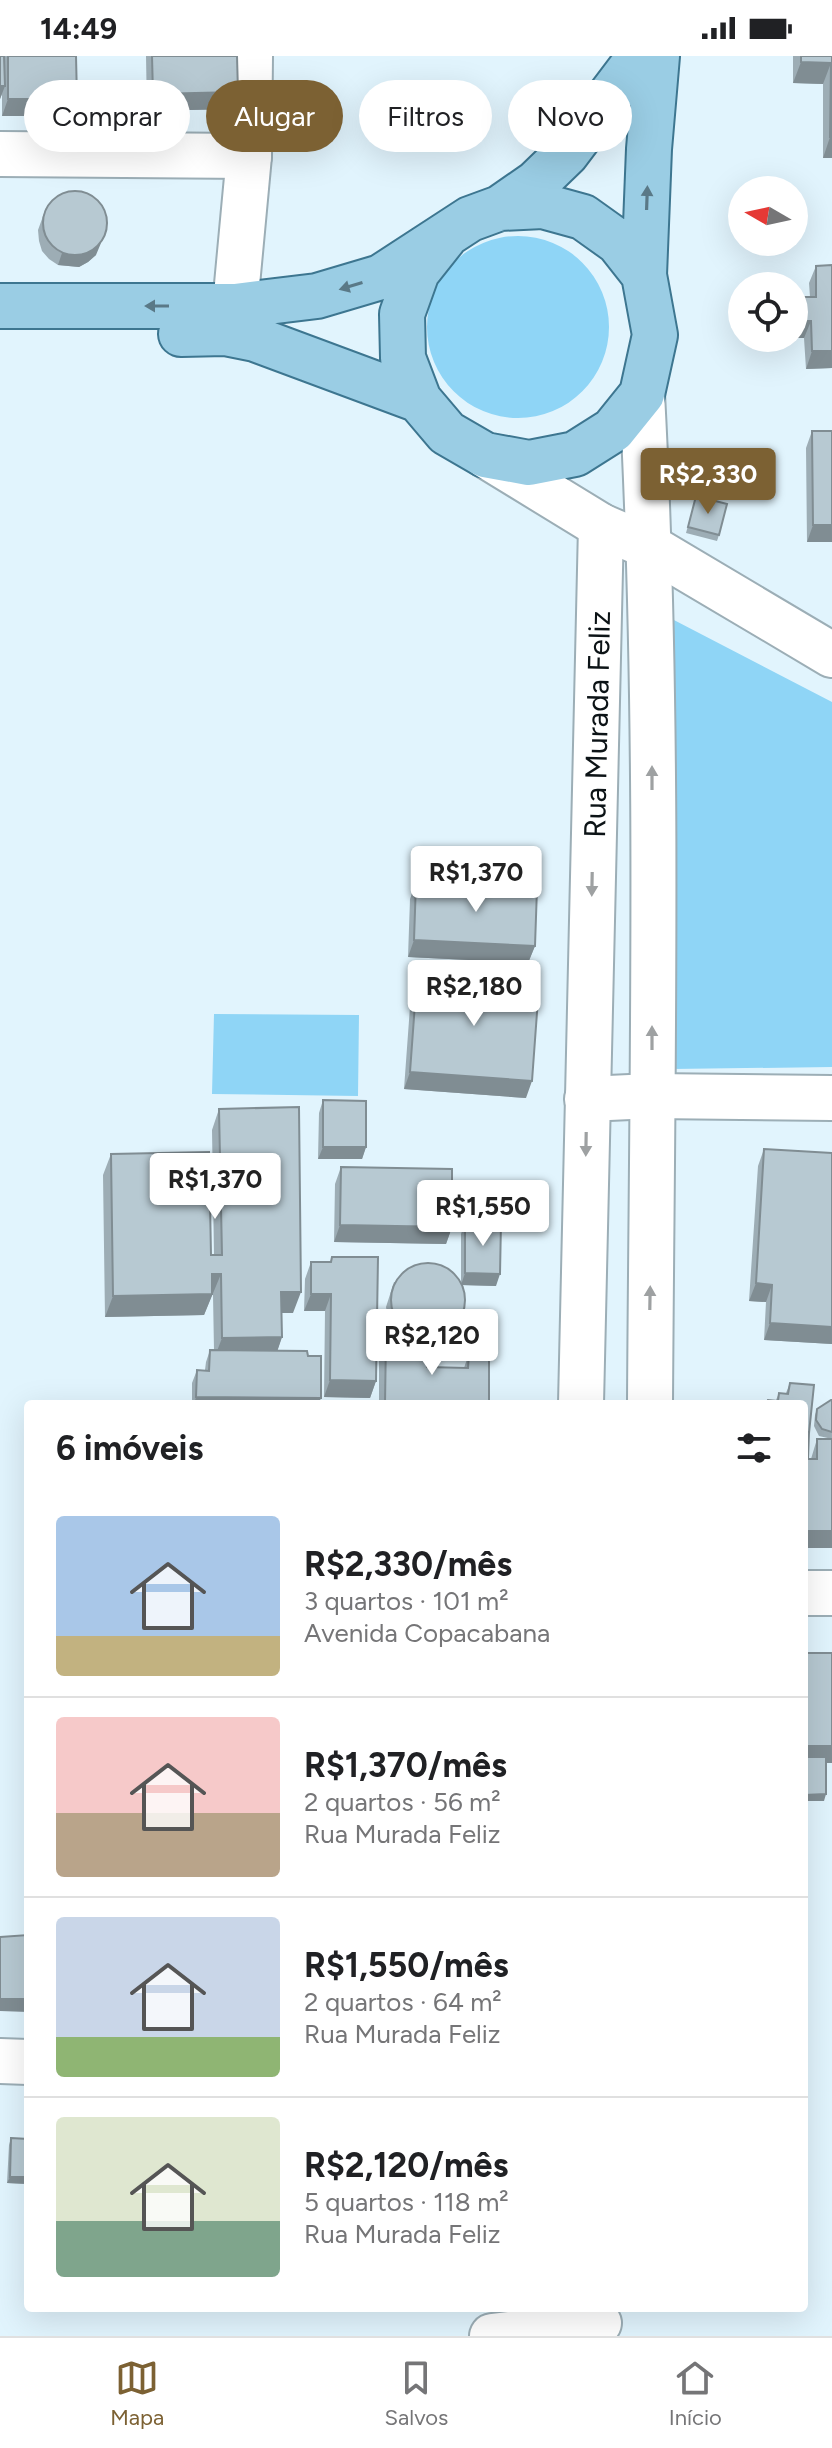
<!DOCTYPE html>
<html lang="pt">
<meta charset="utf-8">
<style>
body{margin:0;font-family:Figtree,sans-serif;background:#f2f2f2;color:#202124;height:100vh;display:flex;flex-direction:column;font-size:30px;white-space:nowrap}
*{box-sizing:border-box;margin:0}
p{font-size:26px;color:#757577}
.icon{flex:none;width:44px;height:44px;fill:none;stroke:currentColor;stroke-width:2;stroke-linecap:round;stroke-linejoin:round}
.map{position:relative;flex:1;overflow:hidden}
.drawer{position:absolute;left:24px;top:1344px;width:784px;height:912px;display:flex;flex-direction:column;background:#fff;border-radius:8px;box-shadow:0 8px 32px #0002}
.drawer>*{flex:none}
.guide{position:absolute;left:24px;top:24px;width:784px;height:72px;display:flex;gap:16px}
.needle{width:52px;rotate:279deg}
.tools{position:absolute;left:728px;top:120px;display:grid;gap:16px}
.tools a{display:grid;place-items:center;width:80px;height:80px;border-radius:50%;background:#fff;box-shadow:0 8px 32px #0002;font-size:40px}
.price{position:absolute;translate:-50% -68px;padding:0 18px;border-radius:8px;background:#fff;color:#222;font-size:26px;line-height:52px;filter:drop-shadow(0 2px 4px #0008)}
.price::after{content:'';position:absolute;left:50%;top:48px;width:24px;height:18px;margin-left:-12px;background:inherit;clip-path:polygon(0 0,100% 0,50% 100%)}
.price.active{background:#7c6133;color:#fff}
ul{padding:0;list-style:none}
li{display:flex;align-items:center;gap:24px;height:200px;padding:0 32px}
li+li{border-top:2px solid #e0e0e0}
li span{display:grid;place-items:center;flex:none;width:224px;height:160px;border-radius:8px;color:#555}
li>.icon{margin-inline-start:auto}
span .icon{width:96px;height:96px;fill:#fffc;stroke-width:1}
li b{font-size:34px}
h2{display:flex;justify-content:space-between;align-items:center;height:96px;padding:0 32px;font-size:34px}
.tag{padding:0 28px;border-radius:36px;background:#fff;box-shadow:0 8px 32px #0002;font-size:28px;line-height:72px}
.tag.active{background:#7c6133;color:#fff}
.status{display:flex;justify-content:space-between;align-items:center;height:56px;padding:0 40px;background:#fff;direction:ltr}
.status svg{height:22px;fill:currentColor}
.dock{display:flex;justify-content:space-around;align-items:center;height:112px;border-top:2px solid #e0e0e0;background:#fff;font-size:22px;color:#757577}
.dock a{display:grid;justify-items:center;gap:4px}
.dock .active{color:#7c6133}
.map>svg:first-child{display:block}
</style>
<div class="status"><b>14:49</b><svg viewBox="0 0 49 12"><path d="M0 12V9h3v3zM5 12V6h3v6zM10 12V3h3v9zM15 12V0h3v12zM26 1h20v11H26zM47 4h2v5h-2z"/></svg></div>
<div class="map">
<svg width="832" height="2280" viewBox="0 0 832 2280">
<rect width="100%" height="100%" fill="#e1f4fd"/>
<path fill="#8fd5f6" d="M427 271a91 91 0 1 1 182 0a91 91 0 1 1-182 0Z
M 672,563 L 832,646 L 832,1011 L 672,1013 Z
M 214,958 L 359,959 L 358,1040 L 212,1038 Z"/>
<g fill="none" stroke-linecap="round" stroke-linejoin="round">
<g stroke="#9caeb6" stroke-width="48">
<g id="minor">
<path d="M 0,98 L 249,100"/>
<path d="M 235,250 L 249,100 L 250,0"/>
<path d="M 642,338 C 660,674 652,1012 650,1348"/>
<path d="M 485,399 L 601,470 L 650,491 L 832,599"/>
<path d="M 587,1043 L 652,1040 L 832,1042"/>
<path id="s1" d="M 581,1348 L 601,470"/>
<path d="M 804,1537 L 832,1537"/>
<path d="M 0,2005 L 28,2006"/>
<path d="M 492,2280 L 599,2267"/>
</g>
</g>
<g stroke="#3d7690" stroke-width="48">
<path id="major" d="M 500,152 L 536,127 L 566,98 L 640,0
M 644,219 L 649,93 L 657,0
M 0,250 L 235,250 L 317,240 L 381,221 L 470,163 L 500,152 L 543,150 L 583,161 L 618,186 L 644,219 L 655,279 L 642,338 L 613,374 L 575,398 L 529,407 L 485,399 L 447,377 L 419,344 L 403,302 L 402,258 L 417,216 L 444,182
M 181,278 L 225,277 L 255,283 L 419,344"/>
</g>
<use href="#minor" stroke="#fff" stroke-width="44"/>
<use href="#major" stroke="#9acde4" stroke-width="44"/>
</g>
<path fill="#9dadb5" d="M 0,0 L 76,0 L 77,43 L 70,60 L 2,60 L 2,38 L 0,43 Z
M 146,0 L 237,0 L 238,36 L 232,53 L 147,55 Z
M 793,0 L 832,0 L 832,102 L 823,102 L 823,28 L 793,27 Z
M 46,152 L 96,199 L 88,206 L 79,211 L 58,209 L 49,203 L 42,195 L 39,185 L 38,174 Z
M 832,209 L 832,312 L 806,313 L 804,282 L 794,282 L 794,254 L 799,241 L 810,241 L 809,227 L 816,210 Z
M 812,375 L 832,486 L 807,486 L 806,392 Z
M 693,407 L 714,426 L 712,432 L 688,427 Z
M 696,440 L 719,479 L 717,485 L 686,477 Z
M 416,826 L 535,890 L 528,907 L 408,901 L 410,843 Z
M 417,920 L 526,1042 L 404,1033 L 411,937 Z
M 323,1044 L 366,1091 L 362,1103 L 318,1103 L 319,1057 Z
M 219,1053 L 293,1257 L 282,1257 L 282,1281 L 277,1295 L 308,1300 L 321,1342 L 318,1348 L 192,1348 L 192,1327 L 197,1314 L 205,1314 L 206,1306 L 210,1294 L 214,1294 L 213,1239 L 212,1239 L 204,1259 L 105,1261 L 103,1119 L 111,1098 L 211,1199 L 214,1199 L 212,1074 Z
M 764,1093 L 832,1097 L 832,1288 L 764,1284 L 766,1246 L 749,1245 L 758,1110 Z
M 341,1111 L 452,1171 L 446,1188 L 334,1186 L 335,1128 Z
M 465,1166 L 496,1230 L 462,1229 L 464,1256 L 459,1268 L 444,1288 L 433,1293 L 427,1294 L 427,1311 L 464,1312 L 469,1297 L 489,1348 L 379,1348 L 379,1299 L 386,1282 L 396,1282 L 390,1275 L 386,1251 L 394,1226 L 461,1227 L 461,1178 Z
M 332,1201 L 376,1325 L 370,1342 L 324,1341 L 325,1255 L 304,1255 L 305,1223 L 311,1206 L 330,1206 Z
M 790,1327 L 814,1329 L 809,1377 L 808,1403 L 811,1403 L 817,1383 L 832,1383 L 819,1380 L 814,1370 L 815,1359 L 817,1353 L 832,1344 L 832,1492 L 804,1492 L 804,1348 L 766,1348 L 768,1344 L 776,1344 L 779,1337 L 786,1337 Z
M 11,2082 L 28,2083 L 28,2128 L 7,2127 L 9,2089 Z"/>
<path fill="#808d93" d="M 801,6 L 831,7 L 823,28 L 793,27 Z
M 0,30 L 5,30 L 0,43 Z
M 238,36 L 232,53 L 147,55 L 153,38 Z
M 8,43 L 77,43 L 70,60 L 2,60 Z
M 830,81 L 832,81 L 832,102 L 823,102 Z
M 101,187 L 96,199 L 88,206 L 79,211 L 58,209 L 62,197 Z
M 799,265 L 811,265 L 804,282 L 794,282 Z
M 812,295 L 832,295 L 832,312 L 806,313 Z
M 813,469 L 832,469 L 832,486 L 807,486 Z
M 414,884 L 535,890 L 528,907 L 408,901 Z
M 410,1016 L 532,1025 L 526,1042 L 404,1033 Z
M 323,1091 L 366,1091 L 362,1103 L 318,1103 Z
M 340,1169 L 452,1171 L 446,1188 L 334,1186 Z
M 465,1217 L 500,1218 L 496,1230 L 461,1229 Z
M 212,1218 L 221,1218 L 204,1259 L 105,1261 L 113,1240 Z
M 756,1227 L 772,1229 L 766,1246 L 749,1245 Z
M 281,1236 L 301,1236 L 293,1257 L 273,1257 Z
M 311,1238 L 331,1238 L 325,1255 L 304,1255 Z
M 464,1256 L 459,1268 L 444,1288 L 433,1293 L 421,1294 L 425,1282 Z
M 770,1267 L 832,1271 L 832,1288 L 764,1284 Z
M 282,1281 L 275,1302 L 214,1303 L 222,1282 Z
M 330,1324 L 376,1325 L 370,1342 L 324,1341 Z
M 196,1341 L 321,1342 L 318,1348 L 257,1348 L 257,1344 L 256,1348 L 194,1348 Z
M 804,1475 L 832,1475 L 832,1492 L 804,1492 Z
M 804,1690 L 832,1690 L 832,1707 L 804,1707 Z
M 826,1738 L 824,1745 L 804,1745 L 804,1739 Z
M 0,1943 L 28,1943 L 28,1956 L 0,1955 Z
M 10,2121 L 28,2121 L 28,2128 L 7,2127 Z"/>
<path fill="#b7c9d2" stroke="#808d93" stroke-width="2" d="M 0,0 L 4,0 L 5,30 L 0,30 Z
M 8,0 L 76,0 L 77,43 L 8,43 Z
M 152,0 L 237,0 L 238,36 L 153,38 Z
M 801,0 L 832,0 L 832,81 L 830,81 L 831,7 L 801,6 Z
M43 167a32 32 0 1 1 64 0a32 32 0 1 1-64 0Z
M 832,209 L 832,295 L 812,295 L 811,265 L 799,265 L 799,241 L 816,241 L 816,210 Z
M 812,375 L 832,375 L 832,469 L 813,469 Z
M 693,407 L 717,411 L 714,426 L 690,421 Z
M 696,440 L 727,448 L 719,479 L 688,471 Z
M 416,826 L 537,832 L 535,890 L 414,884 Z
M 417,920 L 539,929 L 532,1025 L 410,1016 Z
M 323,1044 L 366,1045 L 366,1091 L 323,1091 Z
M 299,1051 L 301,1236 L 281,1236 L 282,1281 L 222,1282 L 221,1218 L 212,1218 L 212,1238 L 113,1240 L 111,1098 L 209,1096 L 211,1199 L 222,1199 L 219,1053 Z
M 764,1093 L 832,1097 L 832,1271 L 770,1267 L 772,1229 L 756,1227 Z
M 341,1111 L 452,1113 L 452,1171 L 340,1169 Z
M 465,1166 L 501,1166 L 500,1218 L 465,1217 Z
M 332,1201 L 378,1201 L 376,1325 L 330,1324 L 331,1238 L 311,1238 L 311,1206 L 331,1206 Z
M391 1244a37 37 0 1 1 74 0a37 37 0 1 1-74 0Z
M 386,1282 L 427,1283 L 427,1311 L 468,1312 L 469,1297 L 489,1298 L 489,1348 L 385,1348 Z
M 210,1294 L 307,1295 L 308,1300 L 321,1300 L 321,1342 L 196,1341 L 197,1314 L 209,1315 Z
M 790,1327 L 814,1329 L 809,1377 L 804,1376 L 804,1348 L 767,1348 L 768,1344 L 778,1345 L 779,1337 L 788,1338 Z
M 257,1344 L 281,1348 L 257,1348 Z
M 831,1344 L 832,1344 L 832,1376 L 822,1373 L 816,1364 L 817,1353 Z
M 804,1376 L 809,1376 L 808,1403 L 817,1403 L 817,1383 L 832,1383 L 832,1475 L 804,1475 Z
M 804,1597 L 832,1597 L 832,1690 L 804,1690 Z
M 804,1701 L 826,1701 L 826,1738 L 804,1739 Z
M 28,1879 L 28,1943 L 0,1943 L 0,1881 Z
M 11,2082 L 28,2083 L 28,2121 L 10,2121 Z"/>
<defs><path id="oneway-solid" d="M-6-.8H1V-3.2L6.5 0L1 3.2V.8H-6Z" transform="scale(2)"/></defs>
<g fill="#5a7987">
<use href="#oneway-solid" transform="translate(647 142) rotate(-88)"/>
<use href="#oneway-solid" transform="translate(351 230) rotate(163)"/>
<use href="#oneway-solid" transform="translate(157 250) rotate(180)"/>
</g>
<g fill="#9ea1a2">
<use href="#oneway-solid" transform="translate(652 722) rotate(-90)"/>
<use href="#oneway-solid" transform="translate(592 828) rotate(91)"/>
<use href="#oneway-solid" transform="translate(652 982) rotate(-90)"/>
<use href="#oneway-solid" transform="translate(586 1088) rotate(91)"/>
<use href="#oneway-solid" transform="translate(650 1242) rotate(-89)"/>
</g>
<g text-anchor="middle" dominant-baseline="central" stroke-width="8" stroke-linejoin="round" paint-order="stroke">
<g font-size="30" fill="#0c1316" stroke="#fff">
<text stroke="none"><textPath href="#s1" startOffset="680">Rua Murada Feliz</textPath></text>
</g>
</g>
</svg>
<div class="tools">
<a><svg class="needle" viewBox="-14 -14 28 28"><path d="M0-13l5 13h-10z" fill="#e53935"/><path d="M0 13l5-13h-10z" fill="#757577"/></svg></a>
<a><svg class="icon" aria-label="locate" viewBox="0 0 24 24"><circle cx="12" cy="12" r="6"/><path d="M12 2v4M12 18v4M2 12h4M18 12h4"/></svg></a>
</div>
<b class="price active" style="left:708px;top:460px">R$2,330</b>
<b class="price" style="left:476px;top:858px">R$1,370</b>
<b class="price" style="left:474px;top:972px">R$2,180</b>
<b class="price" style="left:215px;top:1165px">R$1,370</b>
<b class="price" style="left:483px;top:1192px">R$1,550</b>
<b class="price" style="left:432px;top:1321px">R$2,120</b>
<div class="guide">
<a class="tag">Comprar</a>
<a class="tag active">Alugar</a>
<a class="tag">Filtros</a>
<a class="tag">Novo</a>
</div>
<section class="drawer">
<h2>6 imóveis<svg class="icon" aria-label="filters" viewBox="0 0 24 24"><path d="M4 7h16M4 17h16"/><circle cx="9" cy="7" r="2"/><circle cx="15" cy="17" r="2"/></svg></h2>
<ul>
<li><span style="background:linear-gradient(#a9c7e8 75%,#c2b280 0)"><svg class="icon" aria-label="home" viewBox="0 0 24 24"><path d="M3 11l9-7 9 7M6 9v11h12V9"/></svg></span><div><b>R$2,330/mês</b><p>3 quartos · 101 m²</p><p>Avenida Copacabana</p></div></li>
<li><span style="background:linear-gradient(#f6c9c9 60%,#b9a48a 0)"><svg class="icon" aria-label="home" viewBox="0 0 24 24"><path d="M3 11l9-7 9 7M6 9v11h12V9"/></svg></span><div><b>R$1,370/mês</b><p>2 quartos · 56 m²</p><p>Rua Murada Feliz</p></div></li>
<li><span style="background:linear-gradient(#c9d6e8 75%,#8fb573 0)"><svg class="icon" aria-label="home" viewBox="0 0 24 24"><path d="M3 11l9-7 9 7M6 9v11h12V9"/></svg></span><div><b>R$1,550/mês</b><p>2 quartos · 64 m²</p><p>Rua Murada Feliz</p></div></li>
<li><span style="background:linear-gradient(#dfe7d0 65%,#7fa58c 0)"><svg class="icon" aria-label="home" viewBox="0 0 24 24"><path d="M3 11l9-7 9 7M6 9v11h12V9"/></svg></span><div><b>R$2,120/mês</b><p>5 quartos · 118 m²</p><p>Rua Murada Feliz</p></div></li>
</ul>
</section>
</div>
<nav class="dock">
<a class="active"><svg class="icon" aria-label="map" viewBox="0 0 24 24"><path d="M3 6l6-2 6 2 6-2v14l-6 2-6-2-6 2zM9 4v14M15 6v14"/></svg>Mapa</a>
<a><svg class="icon" aria-label="saved" viewBox="0 0 24 24"><path d="M7 4h10v16l-5-4-5 4z"/></svg>Salvos</a>
<a><svg class="icon" aria-label="home" viewBox="0 0 24 24"><path d="M3 11l9-7 9 7M6 9v11h12V9"/></svg>Início</a>
</nav>
